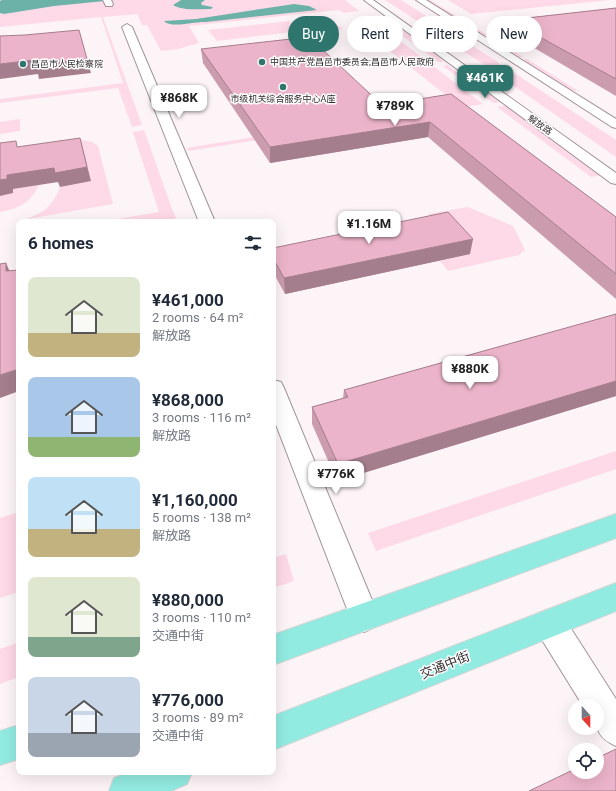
<!DOCTYPE html>
<meta charset="utf-8">
<style>
body{margin:0;font-family:Roboto,"Noto Sans SC",sans-serif;background:#f6f6f7;color:#1f2937;height:100vh;display:flex;flex-direction:column;font-size:15px;white-space:nowrap}
*{box-sizing:border-box;margin:0}
p{font-size:13px;color:#747a83}
.icon{flex:none;width:22px;height:22px;fill:none;stroke:currentColor;stroke-width:2;stroke-linecap:round;stroke-linejoin:round}
.map{position:relative;flex:1;overflow:hidden}
.panel{position:absolute;left:16px;top:219px;width:260px;height:556px;display:flex;flex-direction:column;background:#fff;border-radius:8px;box-shadow:0 4px 16px #0002}
.panel>*{flex:none}
.guide{position:absolute;left:288px;top:16px;width:268px;height:36px;display:flex;gap:8px}
.needle{width:26px;rotate:159deg}
.fabs{position:absolute;left:568px;top:699px;display:grid;gap:8px}
.fabs a{display:grid;place-items:center;width:36px;height:36px;border-radius:50%;background:#fff;box-shadow:0 4px 16px #0002;font-size:20px}
.price{position:absolute;translate:-50% -34px;padding:0 9px;border-radius:8px;background:#fff;color:#222;font-size:13px;line-height:26px;filter:drop-shadow(0 1px 2px #0008)}
.price::after{content:'';position:absolute;left:50%;top:24px;width:12px;height:9px;margin-left:-6px;background:inherit;clip-path:polygon(0 0,100% 0,50% 100%)}
.price.on{background:#2e756d;color:#fff}
ul{padding:0;list-style:none}
li{display:flex;align-items:center;gap:12px;height:100px;padding:0 12px}
li span{display:grid;place-items:center;flex:none;width:112px;height:80px;border-radius:8px;color:#555}
li>.icon{margin-inline-start:auto}
span .icon{width:48px;height:48px;fill:#fffc;stroke-width:1}
li b{font-size:17px}
h2{display:flex;justify-content:space-between;align-items:center;height:48px;padding:0 12px;font-size:17px}
.tag{padding:0 14px;border-radius:18px;background:#fff;box-shadow:0 4px 16px #0002;font-size:14px;line-height:36px}
.tag.on{background:#2e756d;color:#fff}
.map>svg:first-child{display:block}
</style>
<div class="map">
<svg width="616" height="791" viewBox="0 0 616 791">
<rect width="100%" height="100%" fill="#fdf4f8"/>
<path fill="#fed9e7" d="M 0,0 L 345,0 L 359,11 L 343,13 L 339,10 L 189,26 L 199,43 L 178,49 L 161,51 L 147,25 L 142,25 L 137,14 L 103,17 L 142,125 L 132,127 L 118,88 L 0,103 L 0,99 L 123,83 L 101,17 L 0,27 Z
M 385,0 L 401,0 L 498,62 L 500,66 L 493,67 L 483,64 Z
M 426,0 L 430,0 L 523,57 L 518,57 Z
M 448,0 L 610,0 L 471,14 Z
M 328,18 L 343,29 L 322,32 L 307,20 Z
M 289,21 L 300,31 L 217,41 L 208,30 Z
M 395,23 L 438,54 L 443,62 L 439,62 L 386,24 Z
M 382,27 L 483,104 L 189,151 L 186,148 L 457,104 L 365,31 Z
M 527,59 L 580,92 L 568,89 L 523,60 Z
M 447,65 C 465,78 484,88 502,102 L 493,103 L 443,66 Z
M 497,70 L 511,71 L 616,140 L 616,157 L 497,74 L 495,73 Z
M 507,105 L 603,175 L 591,177 L 497,107 Z
M 20,119 L 20,131 L 0,134 L 0,122 Z
M 144,130 L 172,209 L 178,222 L 100,222 L 159,212 L 133,132 Z
M 83,140 L 92,142 L 98,146 L 113,204 L 27,219 C 33,216 42,213 47,208 C 64,192 66,162 71,141 Z
M 39,185 C 30,203 20,208 0,212 L 0,195 L 13,193 L 13,189 Z
M 468,207 L 513,226 L 525,250 L 519,255 L 448,271 L 440,261 L 469,254 L 439,229 L 428,214 Z
M 616,451 L 616,469 L 376,551 L 368,533 Z
M 19,512 L 19,592 L 0,598 L 0,518 Z
M 286,554 L 294,581 L 273,588 L 273,558 Z
M 19,642 L 19,677 L 0,684 L 0,649 Z"/>
<path fill="#6db2a9" d="M 2,0 L 115,0 L 54,6 L 4,14 L 0,13 L 0,1 Z
M 181,0 L 205,0 L 201,3 L 202,5 L 213,7 L 211,9 C 200,9 183,11 173,5 Z
M 294,4 L 309,6 L 317,10 L 206,22 C 195,21 171,29 164,21 L 196,19 Z"/>
<g fill="none" stroke-linecap="round" stroke-linejoin="round">
<g stroke="#a09297" stroke-width="2">
<path id="pedestrian" d="M 103,0 L 111,0 L 113,4 L 112,6 L 106,6 Z"/>
</g>
<g stroke="#a09297" stroke-width="2">
<path id="minor" d="M 127,24 L 132,27 L 215,222 L 199,222 L 122,27 Z
M 273,380 L 281,382 L 284,388 L 379,617 L 374,627 L 364,632 L 354,627 L 273,417 Z
M 550,609 L 561,613 L 616,699 L 616,746 C 594,736 597,727 597,706 L 583,706 L 539,635 L 535,624 L 539,613 Z"/>
</g>
<g stroke="#a09297" stroke-width="2">
<path id="tertiary" d="M 364,0 L 373,0 L 616,173 L 616,184 L 611,183 Z
M 416,0 L 426,0 L 616,119 L 616,128 L 612,127 Z"/>
</g>
<g stroke="#d6d5d5" stroke-width="2">
<path id="primary" d="M 616,514 L 616,538 L 273,665 L 273,635 Z
M 616,583 L 616,611 L 273,750 L 273,716 Z
M 19,725 L 19,759 L 0,765 L 0,731 Z
M 130,772 L 192,772 L 187,784 L 171,791 L 109,791 L 114,778 Z"/>
</g>
<use href="#pedestrian" fill="#fff" fill-rule="evenodd"/>
<use href="#minor" fill="#fff" fill-rule="evenodd"/>
<use href="#tertiary" fill="#fff" fill-rule="evenodd"/>
<use href="#primary" fill="#92ebe1" fill-rule="evenodd"/>
</g>
<path fill="#cb9bae" d="M 616,8 L 616,96 L 507,32 L 509,20 Z
M 201,49 L 382,105 L 451,94 L 616,217 L 616,299 L 428,137 L 270,163 L 203,63 Z
M 273,248 L 470,254 L 285,294 L 273,272 Z
M 616,314 L 616,396 L 337,481 L 312,424 L 312,407 L 343,398 L 344,390 Z"/>
<path fill="#a57e8d" d="M 87,59 L 91,73 L 39,79 L 38,74 L 0,79 L 0,64 L 34,60 Z
M 430,122 L 428,137 L 270,163 L 270,147 Z
M 80,138 L 91,181 L 60,187 L 58,182 L 13,189 L 13,193 L 0,196 L 0,180 L 7,175 Z
M 473,239 L 470,254 L 285,294 L 284,278 Z
M 6,263 L 14,281 L 6,271 Z
M 19,369 L 19,391 L 0,398 L 0,375 Z
M 616,381 L 616,396 L 337,481 L 338,464 Z"/>
<path fill="#ecb4ca" stroke="#a57e8d" d="M 616,8 L 616,79 L 509,20 Z
M 79,30 L 87,59 L 35,65 L 34,60 L 0,64 L 0,36 L 25,35 Z
M 309,37 L 382,105 L 451,94 L 616,217 L 616,274 L 430,122 L 270,147 L 201,49 Z
M 80,138 L 87,167 L 55,173 L 54,168 L 7,175 L 7,179 L 0,180 L 0,143 L 16,141 L 17,147 Z
M 448,212 L 473,239 L 284,278 L 273,258 L 273,248 Z
M 6,263 L 6,271 L 19,270 L 19,369 L 0,375 L 0,264 Z
M 616,314 L 616,381 L 338,464 L 312,407 L 348,397 L 344,390 Z
M 616,749 L 616,791 L 529,791 L 575,769 L 575,772 L 597,772 L 597,758 Z"/>
<g fill="#2e756d" stroke="#fff" stroke-width="1.5">
<circle cx="262" cy="62" r="4"/>
<circle cx="23" cy="64" r="4"/>
<circle cx="283" cy="87" r="4"/>
</g>
<g text-anchor="middle" dominant-baseline="central" stroke-width="3" stroke-linejoin="round" paint-order="stroke">
<g font-size="9" fill="#312b2d" stroke="#fff" text-anchor="start">
<text x="270" y="62">中国共产党昌邑市委员会;昌邑市人民政府</text>
<text x="31" y="64">昌邑市人民检察院</text>
<text x="283" y="99" text-anchor="middle">市级机关综合服务中心A座</text>
</g>
<g font-size="9" fill="#312b2d" stroke="#fff">
<text transform="translate(540 125) rotate(36)">解放路</text>
</g>
<g font-size="13" fill="#312b2d" stroke="#fff">
<text transform="translate(445 665) rotate(-22)">交通中街</text>
</g>
</g>
</svg>
<div class="fabs">
<a><svg class="needle" viewBox="-14 -14 28 28"><path d="M0-13l5 13h-10z" fill="#e53935"/><path d="M0 13l5-13h-10z" fill="#747a83"/></svg></a>
<a><svg class="icon" aria-label="locate" viewBox="0 0 24 24"><circle cx="12" cy="12" r="6"/><path d="M12 2v4M12 18v4M2 12h4M18 12h4"/></svg></a>
</div>
<b class="price on" style="left:485px;top:99px">¥461K</b>
<b class="price" style="left:179px;top:119px">¥868K</b>
<b class="price" style="left:395px;top:127px">¥789K</b>
<b class="price" style="left:369px;top:245px">¥1.16M</b>
<b class="price" style="left:470px;top:390px">¥880K</b>
<b class="price" style="left:336px;top:495px">¥776K</b>
<div class="guide">
<a class="tag on">Buy</a>
<a class="tag">Rent</a>
<a class="tag">Filters</a>
<a class="tag">New</a>
</div>
<section class="panel">
<h2>6 homes<svg class="icon" aria-label="filters" viewBox="0 0 24 24"><path d="M4 7h16M4 17h16"/><circle cx="9" cy="7" r="2"/><circle cx="15" cy="17" r="2"/></svg></h2>
<ul>
<li><span style="background:linear-gradient(#dfe7d0 70%,#c2b280 0)"><svg class="icon" aria-label="home" viewBox="0 0 24 24"><path d="M3 11l9-7 9 7M6 9v11h12V9"/></svg></span><div><b>¥461,000</b><p>2 rooms · 64 m²</p><p>解放路</p></div></li>
<li><span style="background:linear-gradient(#a9c7e8 75%,#8fb573 0)"><svg class="icon" aria-label="home" viewBox="0 0 24 24"><path d="M3 11l9-7 9 7M6 9v11h12V9"/></svg></span><div><b>¥868,000</b><p>3 rooms · 116 m²</p><p>解放路</p></div></li>
<li><span style="background:linear-gradient(#bfe0f5 65%,#c2b280 0)"><svg class="icon" aria-label="home" viewBox="0 0 24 24"><path d="M3 11l9-7 9 7M6 9v11h12V9"/></svg></span><div><b>¥1,160,000</b><p>5 rooms · 138 m²</p><p>解放路</p></div></li>
<li><span style="background:linear-gradient(#dfe7d0 75%,#7fa58c 0)"><svg class="icon" aria-label="home" viewBox="0 0 24 24"><path d="M3 11l9-7 9 7M6 9v11h12V9"/></svg></span><div><b>¥880,000</b><p>3 rooms · 110 m²</p><p>交通中街</p></div></li>
<li><span style="background:linear-gradient(#c9d6e8 70%,#9aa5b1 0)"><svg class="icon" aria-label="home" viewBox="0 0 24 24"><path d="M3 11l9-7 9 7M6 9v11h12V9"/></svg></span><div><b>¥776,000</b><p>3 rooms · 89 m²</p><p>交通中街</p></div></li>
</ul>
</section>
</div>
